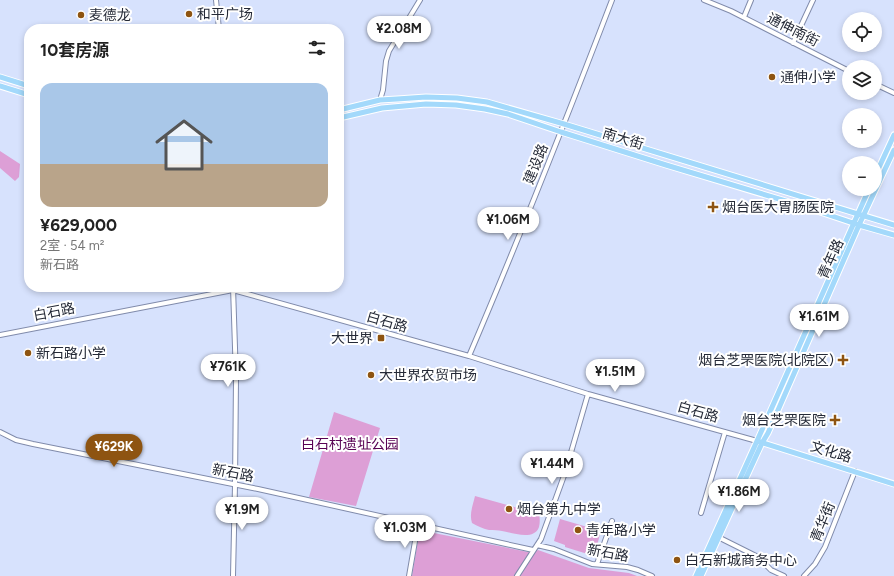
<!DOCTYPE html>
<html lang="zh">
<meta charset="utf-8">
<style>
body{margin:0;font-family:Figtree,"Noto Sans SC",sans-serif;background:#f6f6f6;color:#222;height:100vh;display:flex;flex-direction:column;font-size:15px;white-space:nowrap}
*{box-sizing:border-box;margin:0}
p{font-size:13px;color:#767676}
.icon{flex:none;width:22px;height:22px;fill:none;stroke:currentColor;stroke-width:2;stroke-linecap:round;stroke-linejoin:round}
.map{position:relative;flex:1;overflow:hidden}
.side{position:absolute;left:24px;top:24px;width:320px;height:268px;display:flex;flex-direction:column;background:#fff;border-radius:16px;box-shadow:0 2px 6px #0003}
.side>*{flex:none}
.buttons{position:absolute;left:842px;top:12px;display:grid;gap:8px}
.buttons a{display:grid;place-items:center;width:40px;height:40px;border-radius:50%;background:#fff;box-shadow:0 2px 6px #0003;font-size:20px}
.price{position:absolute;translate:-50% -34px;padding:0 9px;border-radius:14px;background:#fff;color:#222;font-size:13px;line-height:26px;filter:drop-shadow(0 1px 2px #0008)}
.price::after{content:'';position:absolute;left:50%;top:24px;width:12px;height:9px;margin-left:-6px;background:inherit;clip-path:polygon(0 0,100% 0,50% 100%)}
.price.selected{background:#8e5411;color:#fff}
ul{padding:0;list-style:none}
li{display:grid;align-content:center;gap:8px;height:212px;padding:0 16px}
li span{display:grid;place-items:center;height:124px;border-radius:12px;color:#555}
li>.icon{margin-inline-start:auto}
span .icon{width:72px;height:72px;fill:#fffc;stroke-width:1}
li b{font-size:17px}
h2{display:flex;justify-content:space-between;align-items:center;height:48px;padding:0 16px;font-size:17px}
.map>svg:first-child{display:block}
</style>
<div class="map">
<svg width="894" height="576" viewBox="0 0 894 576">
<rect width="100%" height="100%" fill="#d7e2fd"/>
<path fill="#dd9fd6" d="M 0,151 L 20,164 L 19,177 L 15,181 L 0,168 Z
M 334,412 L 380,428 L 356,506 L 309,497 Z
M 475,496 L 539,514 C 540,518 540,523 539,527 C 534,541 513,533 502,531 C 498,530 494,530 489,530 C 484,529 477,526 472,523 C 469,514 473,505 475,496 Z
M 560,519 L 601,531 L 594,556 L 565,547 L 565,545 L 554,541 Z
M 429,532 L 533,553 L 538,550 L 589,568 L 629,573 L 637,576 L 412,576 L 419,534 Z"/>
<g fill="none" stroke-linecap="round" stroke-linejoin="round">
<g stroke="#808bab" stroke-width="6">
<path id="minor" d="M 216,0 L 219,29
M 704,0 L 731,11 L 849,71
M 744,17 L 751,0
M 793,43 L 813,0
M 875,84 L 894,93
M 380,100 L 383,90 L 386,61 L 389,51 L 420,0
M 233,287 L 236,378 L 235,485 L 233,576
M 0,335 L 233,290 L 469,356 L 588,394 L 757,441
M 469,356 C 519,239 566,120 612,0
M 0,432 L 16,440 L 33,444 L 258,489 L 533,550
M 701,513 L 725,432
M 718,537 L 758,557 L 771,570 L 784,576
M 537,545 L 554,549 L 592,564 L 627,567 L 638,570 L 652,576
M 597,564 L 612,521
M 409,576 L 418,524
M 517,576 L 541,539 L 565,473 L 588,394
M 804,576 L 815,564 L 825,547 L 855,471"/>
</g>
<g stroke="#fff" stroke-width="7">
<path id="major" d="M 0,77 L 29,86
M 0,86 L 29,95
M 339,110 L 380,100 L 397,99 L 426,97 L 457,98 L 487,102 L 564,124 L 894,225
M 339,118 L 382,108 L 426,104 L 456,105 L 485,109 L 508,114 L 561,132 L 666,165 L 799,205 L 859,225 L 894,235
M 875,176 L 894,135
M 760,442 L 894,484
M 696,576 L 757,441 L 869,189
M 701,576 L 762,443 L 768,433 L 859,225 L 894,150"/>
</g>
<use href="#minor" stroke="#fff" stroke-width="4"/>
<use href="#major" stroke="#a3d9fb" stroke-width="5"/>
</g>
<g fill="#8e5411" stroke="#fff" stroke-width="1.5">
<circle cx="189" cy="14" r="4"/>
<circle cx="81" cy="15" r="4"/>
<circle cx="772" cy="77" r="4"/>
<path d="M711 201h4v4h4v4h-4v4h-4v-4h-4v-4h4z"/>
<rect x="377" y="334" width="8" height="8" rx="2"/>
<circle cx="28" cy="353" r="4"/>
<path d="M841 354h4v4h4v4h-4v4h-4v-4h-4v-4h4z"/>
<circle cx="371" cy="375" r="4"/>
<path d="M833 414h4v4h4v4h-4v4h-4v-4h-4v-4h4z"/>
<circle cx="509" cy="509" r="4"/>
<circle cx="578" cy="530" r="4"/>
<circle cx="677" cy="560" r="4"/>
</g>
<g text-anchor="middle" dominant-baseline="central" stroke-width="4" stroke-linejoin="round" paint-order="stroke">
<g font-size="14" fill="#252a37" stroke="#fff" text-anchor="start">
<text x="197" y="14">和平广场</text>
<text x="89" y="15">麦德龙</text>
<text x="780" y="77">通伸小学</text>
<text x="722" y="207">烟台医大胃肠医院</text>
<text x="373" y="338" text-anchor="end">大世界</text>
<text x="36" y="353">新石路小学</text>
<text x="834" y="360" text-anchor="end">烟台芝罘医院(北院区)</text>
<text x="379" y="375">大世界农贸市场</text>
<text x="826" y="420" text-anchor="end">烟台芝罘医院</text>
<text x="517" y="509">烟台第九中学</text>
<text x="586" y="530">青年路小学</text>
<text x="685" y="560">白石新城商务中心</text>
</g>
<g font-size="14" fill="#252a37" stroke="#fff">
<text transform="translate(793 30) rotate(27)">通伸南街</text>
<text transform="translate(623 139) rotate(17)">南大街</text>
<text transform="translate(536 164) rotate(-68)">建设路</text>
<text transform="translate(831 259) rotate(-66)">青年路</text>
<text transform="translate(54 312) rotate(-11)">白石路</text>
<text transform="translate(387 322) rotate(16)">白石路</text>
<text transform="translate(698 412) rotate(16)">白石路</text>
<text transform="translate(831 452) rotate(17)">文化路</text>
<text transform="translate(233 473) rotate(11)">新石路</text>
<text transform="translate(823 522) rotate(-68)">青华街</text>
<text transform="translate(608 553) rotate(10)">新石路</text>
</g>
<g font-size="14" fill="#580254" stroke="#fff">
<text x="350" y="444">白石村遗址公园</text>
</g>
</g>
</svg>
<div class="buttons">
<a><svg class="icon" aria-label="locate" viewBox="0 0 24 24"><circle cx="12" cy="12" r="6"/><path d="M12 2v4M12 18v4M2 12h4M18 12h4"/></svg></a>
<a><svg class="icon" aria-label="layers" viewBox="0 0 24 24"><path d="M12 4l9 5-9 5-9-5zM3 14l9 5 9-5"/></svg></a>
<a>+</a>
<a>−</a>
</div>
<b class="price" style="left:399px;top:50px">¥2.08M</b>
<b class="price" style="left:508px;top:241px">¥1.06M</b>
<b class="price" style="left:819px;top:338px">¥1.61M</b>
<b class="price" style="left:228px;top:388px">¥761K</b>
<b class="price" style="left:615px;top:393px">¥1.51M</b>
<b class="price selected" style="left:114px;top:468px">¥629K</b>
<b class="price" style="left:552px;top:485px">¥1.44M</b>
<b class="price" style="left:739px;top:513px">¥1.86M</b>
<b class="price" style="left:242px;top:531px">¥1.9M</b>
<b class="price" style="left:405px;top:549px">¥1.03M</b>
<section class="side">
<h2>10套房源<svg class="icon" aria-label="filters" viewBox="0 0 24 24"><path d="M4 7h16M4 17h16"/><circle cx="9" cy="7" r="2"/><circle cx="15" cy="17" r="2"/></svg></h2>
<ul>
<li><span style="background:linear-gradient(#a9c7e8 65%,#b9a48a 0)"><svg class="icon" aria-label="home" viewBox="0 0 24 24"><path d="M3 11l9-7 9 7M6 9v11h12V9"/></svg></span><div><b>¥629,000</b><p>2室 · 54 m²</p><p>新石路</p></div></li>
</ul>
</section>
</div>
